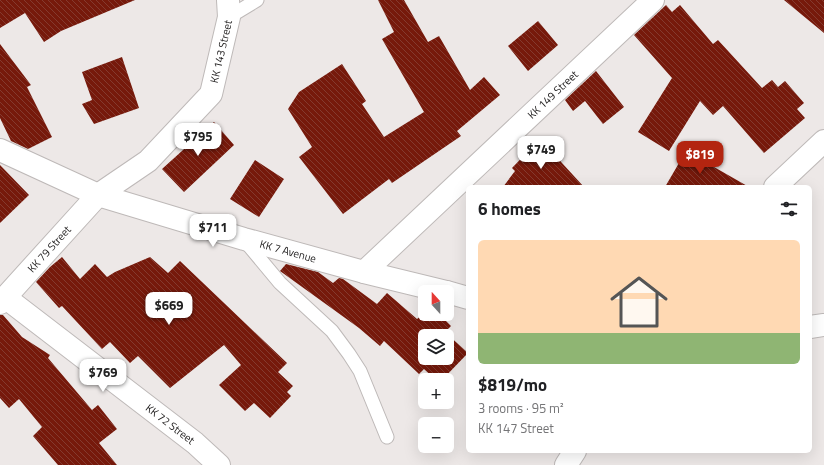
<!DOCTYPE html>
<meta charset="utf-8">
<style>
body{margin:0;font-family:"Titillium Web",sans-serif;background:#f6f6f6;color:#202124;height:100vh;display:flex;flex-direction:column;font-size:15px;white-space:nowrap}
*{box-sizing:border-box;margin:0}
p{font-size:13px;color:#757577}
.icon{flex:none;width:22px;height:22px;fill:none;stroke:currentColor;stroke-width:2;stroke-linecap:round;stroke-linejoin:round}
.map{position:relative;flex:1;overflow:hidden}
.sheet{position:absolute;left:466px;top:185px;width:346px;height:268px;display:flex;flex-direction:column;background:#fff;border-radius:6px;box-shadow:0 4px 16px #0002}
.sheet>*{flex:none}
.needle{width:26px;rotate:339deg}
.controls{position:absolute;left:418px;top:285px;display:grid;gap:8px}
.controls a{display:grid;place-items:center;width:36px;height:36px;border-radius:6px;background:#fff;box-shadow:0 4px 16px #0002;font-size:20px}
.price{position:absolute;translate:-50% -34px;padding:0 9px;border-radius:8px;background:#fff;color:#222;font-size:13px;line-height:26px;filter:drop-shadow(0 1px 2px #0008)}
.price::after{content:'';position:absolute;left:50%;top:24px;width:12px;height:9px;margin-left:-6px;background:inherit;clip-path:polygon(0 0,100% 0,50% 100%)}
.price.on{background:#b32510;color:#fff}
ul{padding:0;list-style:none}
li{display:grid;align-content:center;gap:8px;height:212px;padding:0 12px}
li+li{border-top:1px solid #e0e0e0}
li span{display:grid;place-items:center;height:124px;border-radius:6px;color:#555}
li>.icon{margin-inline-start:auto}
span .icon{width:72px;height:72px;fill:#fffc;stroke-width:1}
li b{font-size:17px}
h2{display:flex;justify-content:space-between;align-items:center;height:48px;padding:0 12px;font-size:17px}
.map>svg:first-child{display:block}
</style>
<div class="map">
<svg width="824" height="465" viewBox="0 0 824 465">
<defs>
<pattern id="building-back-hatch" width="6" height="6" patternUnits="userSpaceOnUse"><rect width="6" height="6" fill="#76190b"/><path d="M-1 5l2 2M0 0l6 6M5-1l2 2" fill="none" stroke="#843a2f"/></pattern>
</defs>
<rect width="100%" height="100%" fill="#ede8e7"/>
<path fill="url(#building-back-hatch)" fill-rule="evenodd" d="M 0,0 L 135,0 L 61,31 L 44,42 L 25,13 L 0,28 Z
M 378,0 L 404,0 L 428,42 L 439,36 L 470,90 L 484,77 L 500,95 L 457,131 L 461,136 L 392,183 L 389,179 L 343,214 L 299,157 L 312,147 L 288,109 L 299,92 L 342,64 L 366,101 L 362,104 L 384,137 L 424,112 L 382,39 L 394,32 Z
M 784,0 L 824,0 L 824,33 Z
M 666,5 L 672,12 L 680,5 L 713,44 L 718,40 L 762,88 L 772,80 L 778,87 L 785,81 L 804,103 L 797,109 L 805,118 L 764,153 L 723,106 L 713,115 L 700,101 L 669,151 L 638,132 L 672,78 L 634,35 Z
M 538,21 L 558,45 L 528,71 L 508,46 Z
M 0,44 L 31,85 L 27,87 L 52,137 L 28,149 L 11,141 L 0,118 Z
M 122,57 L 139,108 L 94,124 L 82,104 L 92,100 L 82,72 Z
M 596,71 L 624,107 L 603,124 L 585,101 L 573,111 L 565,100 Z
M 214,122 L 234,145 L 184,192 L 162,169 Z
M 540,139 L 584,187 L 503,187 L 515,171 L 512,168 Z
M 686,151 L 749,187 L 665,187 Z
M 255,160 L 284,179 L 259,217 L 230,199 Z
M 0,165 L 29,195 L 0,223 Z
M 62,257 L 80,279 L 95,264 L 107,277 L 115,272 L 150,257 L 168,273 L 180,261 L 287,363 L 278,372 L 293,386 L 287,392 L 291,396 L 270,418 L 254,403 L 245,411 L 219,385 L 241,365 L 224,345 L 170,388 L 138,356 L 130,363 L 110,342 L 102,349 L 62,306 L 59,308 L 36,282 L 50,267 Z
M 286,264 L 318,272 L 333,283 L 339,278 L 343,279 L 377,304 L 387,293 L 417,319 L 423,314 L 439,314 L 451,326 L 445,332 L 468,353 L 442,380 L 436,380 L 424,369 L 419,374 L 384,341 L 380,346 L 359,328 L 280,271 ZM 425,336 L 447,336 L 447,358 L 425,358 Z
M 0,315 L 3,315 L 22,337 L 50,355 L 48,358 L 92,410 L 98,405 L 117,429 L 99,443 L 117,465 L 58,465 L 33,436 L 42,427 L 19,399 L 9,408 L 0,398 Z"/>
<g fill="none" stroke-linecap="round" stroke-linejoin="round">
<g stroke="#beb9b8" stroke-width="15">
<path id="lane" d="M 229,17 L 257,0
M 245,241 L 280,283 L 332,331 L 349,354 L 360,371 L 387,437"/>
</g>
<g stroke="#beb9b8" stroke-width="24">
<g id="street">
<path d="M 775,187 L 824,141"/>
<path id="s1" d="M 364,272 L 653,0"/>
<path id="s2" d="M 6,298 L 195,443 L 219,465"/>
<path id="s3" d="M 0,303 L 98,195 L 148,161 L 211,94 L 229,17 L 228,0"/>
<path d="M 566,465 L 575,451"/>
</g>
</g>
<g stroke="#beb9b8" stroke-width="24">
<g id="secondary">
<path id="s4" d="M 0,150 L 98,195 L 244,239 L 364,272 L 446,292"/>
<path d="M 447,292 L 468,298"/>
<path d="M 810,327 L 824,325"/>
</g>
</g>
<use href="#lane" stroke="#fff" stroke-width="13"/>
<use href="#street" stroke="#fff" stroke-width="22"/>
<use href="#secondary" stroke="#fff" stroke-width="22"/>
</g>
<g text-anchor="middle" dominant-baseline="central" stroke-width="4" stroke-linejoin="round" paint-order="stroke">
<g font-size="11" fill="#242222" stroke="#ede8e7">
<text stroke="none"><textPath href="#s3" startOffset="342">KK 143 Street</textPath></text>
<text stroke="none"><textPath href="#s1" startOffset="259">KK 149 Street</textPath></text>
<text stroke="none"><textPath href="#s3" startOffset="73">KK 79 Street</textPath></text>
<text stroke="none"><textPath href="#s4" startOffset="306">KK 7 Avenue</textPath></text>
<text stroke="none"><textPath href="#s2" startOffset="207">KK 72 Street</textPath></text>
</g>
</g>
</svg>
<div class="controls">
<a><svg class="needle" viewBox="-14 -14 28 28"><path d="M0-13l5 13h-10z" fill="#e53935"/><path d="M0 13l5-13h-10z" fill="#757577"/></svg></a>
<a><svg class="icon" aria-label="layers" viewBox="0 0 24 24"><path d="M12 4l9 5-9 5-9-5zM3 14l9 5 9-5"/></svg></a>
<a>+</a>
<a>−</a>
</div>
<b class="price" style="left:198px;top:157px">$795</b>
<b class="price" style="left:541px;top:170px">$749</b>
<b class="price on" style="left:700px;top:175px">$819</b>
<b class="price" style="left:213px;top:248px">$711</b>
<b class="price" style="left:169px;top:326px">$669</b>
<b class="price" style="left:103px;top:393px">$769</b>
<section class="sheet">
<h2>6 homes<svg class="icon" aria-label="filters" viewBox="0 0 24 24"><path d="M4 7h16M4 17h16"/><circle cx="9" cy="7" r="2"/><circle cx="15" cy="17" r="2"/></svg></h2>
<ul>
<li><span style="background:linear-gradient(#ffd9b3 75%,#8fb573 0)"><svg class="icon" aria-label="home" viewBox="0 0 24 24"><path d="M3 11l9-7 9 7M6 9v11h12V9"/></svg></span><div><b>$819/mo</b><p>3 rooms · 95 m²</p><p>KK 147 Street</p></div></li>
</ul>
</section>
</div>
